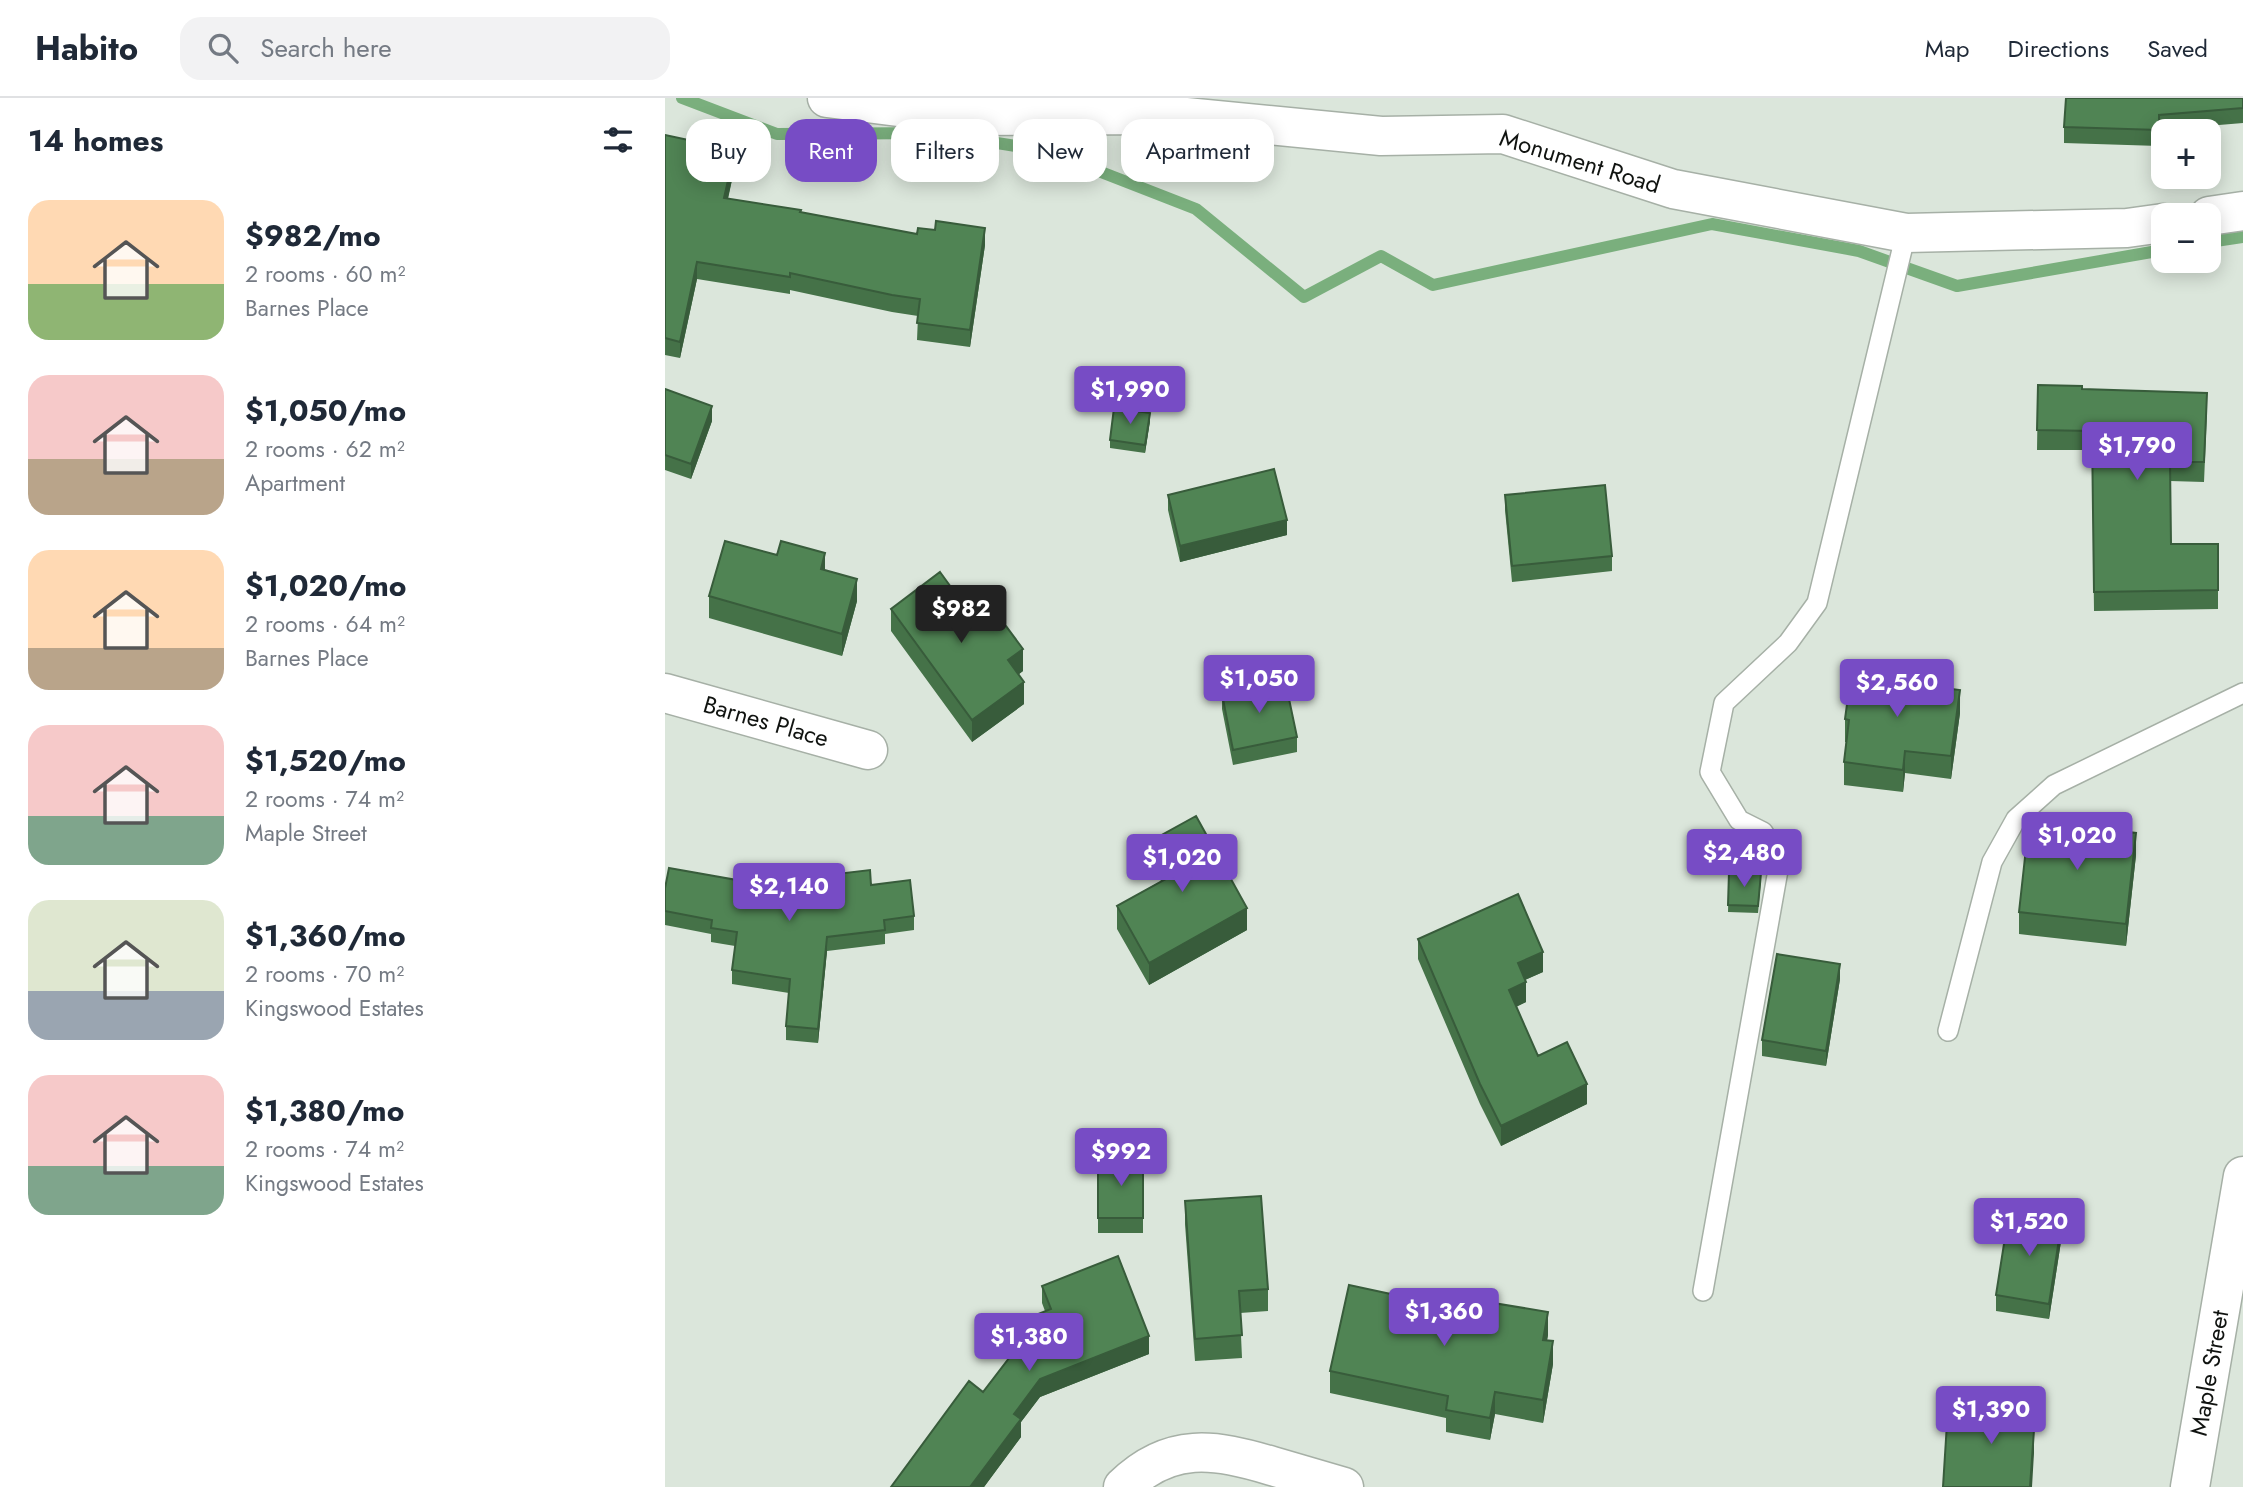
<!DOCTYPE html>
<meta charset="utf-8">
<style>
body{margin:0;font-family:Jost,sans-serif;background:#f2f2f3;color:#1f2937;height:100vh;display:flex;flex-direction:column;font-size:26px;white-space:nowrap}
*{box-sizing:border-box;margin:0}
p{font-size:23px;color:#747a83}
.icon{flex:none;width:38px;height:38px;fill:none;stroke:currentColor;stroke-width:2;stroke-linecap:round;stroke-linejoin:round}
.map{position:relative;flex:1;overflow:hidden}
.side{display:flex;flex-direction:column;background:#fff;width:665px}
.side>*{flex:none}
.top-card{position:absolute;left:21px;top:21px;width:665px;height:63px;display:flex;gap:14px}
.buttons{position:absolute;left:1486px;top:21px;display:grid;gap:14px}
.buttons a{display:grid;place-items:center;width:70px;height:70px;border-radius:14px;background:#fff;box-shadow:0 4px 18px #0003;font-size:35px}
.price{position:absolute;translate:-50% -60px;padding:0 16px;border-radius:7px;background:#774cc5;color:#fff;font-size:23px;line-height:46px;filter:drop-shadow(0 2px 4px #0008)}
.price::after{content:'';position:absolute;left:50%;top:42px;width:21px;height:16px;margin-left:-10px;background:inherit;clip-path:polygon(0 0,100% 0,50% 100%)}
.price.selected{background:#222;color:#fff}
ul{padding:0;list-style:none}
li{display:flex;align-items:center;gap:21px;height:175px;padding:0 28px}
li span{display:grid;place-items:center;flex:none;width:196px;height:140px;border-radius:21px;color:#555}
li>.icon{margin-inline-start:auto}
span .icon{width:84px;height:84px;fill:#fffc;stroke-width:1}
li b{font-size:30px}
h2{display:flex;justify-content:space-between;align-items:center;height:84px;padding:0 28px;font-size:30px}
.tag{padding:0 24px;border-radius:21px;background:#fff;box-shadow:0 4px 18px #0003;font-size:24px;line-height:63px}
.tag.selected{background:#774cc5;color:#fff}
header{display:flex;align-items:center;gap:42px;box-sizing:border-box;height:98px;padding:0 35px;background:#fff;border-bottom:2px solid #e0e1e3}
header strong{font-size:33px}
nav{display:flex;gap:38px;margin-inline-start:auto;font-size:24px}
.search{width:490px;height:63px;background:#f2f2f3;display:flex;align-items:center;gap:18px;box-sizing:border-box;padding:0 24px;border-radius:21px;color:#747a83;font-size:26px}
main{display:flex;flex:1;min-height:0}
.map>svg:first-child{display:block}
</style>
<header>
<strong>Habito</strong>
<div class="search"><svg class="icon" aria-label="search" viewBox="0 0 24 24"><circle cx="10" cy="10" r="6"/><path d="M15 15l6 6"/></svg>Search here</div>
<nav><a>Map</a><a>Directions</a><a>Saved</a></nav>
</header>
<main>
<section class="side">
<h2>14 homes<svg class="icon" aria-label="filters" viewBox="0 0 24 24"><path d="M4 7h16M4 17h16"/><circle cx="9" cy="7" r="2"/><circle cx="15" cy="17" r="2"/></svg></h2>
<ul>
<li><span style="background:linear-gradient(#ffd9b3 60%,#8fb573 0)"><svg class="icon" aria-label="home" viewBox="0 0 24 24"><path d="M3 11l9-7 9 7M6 9v11h12V9"/></svg></span><div><b>$982/mo</b><p>2 rooms · 60 m²</p><p>Barnes Place</p></div></li>
<li><span style="background:linear-gradient(#f6c9c9 60%,#b9a48a 0)"><svg class="icon" aria-label="home" viewBox="0 0 24 24"><path d="M3 11l9-7 9 7M6 9v11h12V9"/></svg></span><div><b>$1,050/mo</b><p>2 rooms · 62 m²</p><p>Apartment</p></div></li>
<li><span style="background:linear-gradient(#ffd9b3 70%,#b9a48a 0)"><svg class="icon" aria-label="home" viewBox="0 0 24 24"><path d="M3 11l9-7 9 7M6 9v11h12V9"/></svg></span><div><b>$1,020/mo</b><p>2 rooms · 64 m²</p><p>Barnes Place</p></div></li>
<li><span style="background:linear-gradient(#f6c9c9 65%,#7fa58c 0)"><svg class="icon" aria-label="home" viewBox="0 0 24 24"><path d="M3 11l9-7 9 7M6 9v11h12V9"/></svg></span><div><b>$1,520/mo</b><p>2 rooms · 74 m²</p><p>Maple Street</p></div></li>
<li><span style="background:linear-gradient(#dfe7d0 65%,#9aa5b1 0)"><svg class="icon" aria-label="home" viewBox="0 0 24 24"><path d="M3 11l9-7 9 7M6 9v11h12V9"/></svg></span><div><b>$1,360/mo</b><p>2 rooms · 70 m²</p><p>Kingswood Estates</p></div></li>
<li><span style="background:linear-gradient(#f6c9c9 65%,#7fa58c 0)"><svg class="icon" aria-label="home" viewBox="0 0 24 24"><path d="M3 11l9-7 9 7M6 9v11h12V9"/></svg></span><div><b>$1,380/mo</b><p>2 rooms · 74 m²</p><p>Kingswood Estates</p></div></li>
</ul>
</section>
<div class="map">
<svg width="1578" height="1389" viewBox="0 0 1578 1389">
<rect width="100%" height="100%" fill="#dbe6db"/>
<g fill="none" stroke-linecap="round" stroke-linejoin="round">
<path stroke="#7aaf7d" stroke-width="12" d="M 17,0 L 112,36 L 270,35 L 382,53 L 531,111 L 639,199 L 716,158 L 768,187 L 1047,126 L 1194,153 L 1292,188 L 1498,152
M 1544,144 L 1578,139"/>
<g stroke="#a6b0a6" stroke-width="22">
<path id="lane" d="M 1283,933 L 1327,764 L 1351,721 L 1389,687 L 1578,595
M 1038,1193 L 1115,761 L 1098,734 L 1074,722 L 1045,674 L 1059,605 L 1123,545 L 1152,505 L 1241,135"/>
</g>
<g stroke="#a6b0a6" stroke-width="41">
<path id="street" d="M 162,0 L 304,18 L 501,17 L 716,38 L 838,36 L 1008,91 L 1241,135 L 1462,130 L 1498,125
M 1544,118 L 1578,113
M 0,595 L 203,652
M 458,1389 C 505,1343 550,1351 607,1368 C 631,1375 655,1382 679,1389
M 1525,1389 L 1578,1078"/>
</g>
<use href="#lane" stroke="#fff" stroke-width="19"/>
<use href="#street" stroke="#fff" stroke-width="38"/>
</g>
<path fill="#457248" d="M 1578,0 L 1578,25 L 1494,32 L 1494,48 L 1399,45 L 1399,29 Z
M 0,37 L 70,68 L 63,101 L 252,136 L 320,147 L 305,249 L 252,242 L 253,218 L 227,214 L 125,192 L 125,196 L 32,181 L 15,260 L 0,257 Z
M 1373,287 L 1417,291 L 1542,314 L 1539,384 L 1505,383 L 1506,446 L 1553,446 L 1553,511 L 1429,513 L 1427,352 L 1372,352 Z
M 0,291 L 47,323 L 26,381 L 0,372 Z
M 485,323 L 480,355 L 445,350 L 445,342 Z
M 503,397 L 622,437 L 515,464 L 503,412 Z
M 840,397 L 947,458 L 947,473 L 847,484 L 840,412 Z
M 160,472 L 192,503 L 177,558 L 44,520 L 44,498 Z
M 226,511 L 312,525 L 358,573 L 354,576 L 359,606 L 307,644 L 226,533 Z
M 1257,587 L 1295,615 L 1286,681 L 1240,675 L 1238,694 L 1179,687 L 1179,664 L 1181,644 L 1180,644 L 1180,621 Z
M 557,596 L 632,639 L 632,654 L 568,667 L 557,611 Z
M 486,743 L 582,832 L 484,887 L 452,831 L 452,808 L 496,783 L 486,766 Z
M 1471,757 L 1461,848 L 1354,836 L 1354,814 Z
M 1064,774 L 1096,782 L 1093,815 L 1063,814 Z
M 72,782 L 113,783 L 206,787 L 249,818 L 249,832 L 220,836 L 220,846 L 162,853 L 153,945 L 121,942 L 121,928 L 124,895 L 67,886 L 67,872 L 70,848 L 46,844 L 46,836 L 0,827 L 0,790 Z
M 753,841 L 878,874 L 860,882 L 861,904 L 851,909 L 873,958 L 922,1006 L 836,1048 L 815,1006 L 753,861 Z
M 1175,881 L 1161,968 L 1097,958 L 1097,942 Z
M 433,1059 L 478,1059 L 478,1135 L 433,1135 Z
M 520,1103 L 603,1191 L 603,1213 L 575,1215 L 577,1260 L 530,1263 L 520,1126 Z
M 1397,1137 L 1384,1221 L 1331,1213 L 1331,1197 Z
M 377,1188 L 484,1256 L 375,1299 L 356,1324 L 356,1339 L 319,1389 L 226,1389 L 318,1294 L 363,1236 L 363,1220 L 380,1213 L 377,1205 Z
M 883,1237 L 882,1242 L 888,1266 L 878,1325 L 830,1316 L 825,1342 L 781,1334 L 781,1320 L 665,1295 L 665,1273 Z"/>
<path fill="#385c3b" d="M 70,52 L 70,68 L 59,117 L 59,100 Z
M 320,130 L 320,147 L 305,249 L 305,232 Z
M 32,164 L 32,181 L 15,260 L 15,244 Z
M 47,308 L 47,323 L 26,381 L 26,366 Z
M 485,315 L 485,323 L 480,355 L 480,347 Z
M 622,422 L 622,437 L 515,464 L 515,448 Z
M 160,455 L 160,478 L 156,471 Z
M 192,481 L 192,503 L 177,558 L 177,536 Z
M 358,551 L 358,573 L 343,584 L 343,562 Z
M 359,584 L 359,606 L 307,644 L 307,622 Z
M 1295,592 L 1295,615 L 1286,681 L 1286,658 Z
M 1240,653 L 1240,675 L 1238,694 L 1238,672 Z
M 1471,735 L 1471,757 L 1461,848 L 1461,826 Z
M 582,810 L 582,832 L 484,887 L 484,865 Z
M 162,839 L 162,853 L 153,945 L 153,931 Z
M 878,854 L 878,874 L 853,885 L 853,865 Z
M 1175,866 L 1175,881 L 1161,968 L 1161,953 Z
M 861,884 L 861,904 L 844,912 L 844,892 Z
M 922,986 L 922,1006 L 836,1048 L 836,1028 Z
M 1397,1122 L 1397,1137 L 1384,1221 L 1384,1206 Z
M 883,1214 L 883,1237 L 878,1264 L 878,1242 Z
M 484,1238 L 484,1256 L 375,1299 L 356,1324 L 356,1339 L 319,1389 L 305,1389 L 349,1316 L 375,1281 Z
M 888,1243 L 888,1266 L 878,1325 L 878,1302 Z
M 830,1294 L 830,1316 L 825,1342 L 825,1320 Z
M 1362,1296 L 1362,1318 L 1359,1354 L 1359,1332 Z
M 1369,1332 L 1369,1355 L 1367,1389 L 1365,1389 Z"/>
<path fill="#508454" stroke="#385c3b" stroke-width="2" d="M 1401,0 L 1578,0 L 1578,10 L 1494,17 L 1494,32 L 1399,29 Z
M 0,37 L 70,52 L 59,100 L 136,112 L 135,114 L 252,136 L 253,130 L 270,132 L 271,123 L 320,130 L 305,232 L 252,225 L 255,201 L 227,197 L 125,175 L 125,179 L 32,164 L 15,244 L 0,240 Z
M 1373,287 L 1417,288 L 1417,291 L 1542,295 L 1539,364 L 1505,364 L 1506,446 L 1553,446 L 1553,492 L 1429,494 L 1427,333 L 1372,332 Z
M 0,291 L 47,308 L 26,366 L 0,357 Z
M 449,310 L 485,315 L 480,347 L 445,342 Z
M 609,371 L 622,422 L 515,448 L 503,397 Z
M 940,387 L 947,458 L 847,468 L 840,397 Z
M 60,443 L 112,457 L 116,443 L 160,455 L 156,471 L 192,481 L 177,536 L 44,498 Z
M 275,474 L 312,525 L 329,512 L 358,551 L 343,562 L 359,584 L 307,622 L 226,511 Z
M 1187,570 L 1257,579 L 1256,587 L 1295,592 L 1286,658 L 1240,653 L 1238,672 L 1179,664 L 1184,622 L 1180,621 Z
M 620,582 L 632,639 L 568,652 L 557,596 Z
M 531,718 L 582,810 L 484,865 L 452,808 L 506,778 L 486,743 Z
M 1364,723 L 1471,735 L 1461,826 L 1354,814 Z
M 4,770 L 72,782 L 74,776 L 113,783 L 205,772 L 206,787 L 245,782 L 249,818 L 219,822 L 220,832 L 162,839 L 153,931 L 121,928 L 125,881 L 67,872 L 72,834 L 46,830 L 47,822 L 0,813 L 0,790 Z
M 1064,774 L 1096,775 L 1093,808 L 1063,807 Z
M 853,796 L 878,854 L 853,865 L 861,884 L 844,892 L 873,958 L 902,944 L 922,986 L 836,1028 L 815,986 L 753,841 Z
M 1112,856 L 1175,866 L 1161,953 L 1097,942 Z
M 433,1059 L 478,1059 L 478,1120 L 433,1120 Z
M 596,1098 L 603,1191 L 574,1193 L 577,1237 L 530,1241 L 520,1103 Z
M 1344,1114 L 1397,1122 L 1384,1206 L 1331,1197 Z
M 453,1158 L 484,1238 L 375,1281 L 349,1316 L 356,1321 L 305,1389 L 226,1389 L 304,1283 L 318,1294 L 367,1230 L 363,1220 L 386,1211 L 377,1188 Z
M 684,1187 L 814,1215 L 816,1203 L 883,1214 L 878,1242 L 888,1243 L 878,1302 L 830,1294 L 825,1320 L 781,1312 L 783,1298 L 665,1273 Z
M 1317,1293 L 1362,1296 L 1359,1332 L 1369,1332 L 1365,1389 L 1278,1389 L 1282,1325 L 1315,1327 Z"/>
<g text-anchor="middle" dominant-baseline="central" stroke-width="6" stroke-linejoin="round" paint-order="stroke">
<g font-size="24" fill="#101310" stroke="#fff">
<text transform="translate(915 63) rotate(17)">Monument Road</text>
<text transform="translate(101 623) rotate(16)">Barnes Place</text>
<text transform="translate(1544 1275) rotate(-80)">Maple Street</text>
</g>
</g>
</svg>
<div class="buttons">
<a>+</a>
<a>−</a>
</div>
<b class="price" style="left:465px;top:328px">$1,990</b>
<b class="price" style="left:1472px;top:384px">$1,790</b>
<b class="price selected" style="left:296px;top:547px">$982</b>
<b class="price" style="left:594px;top:617px">$1,050</b>
<b class="price" style="left:1232px;top:621px">$2,560</b>
<b class="price" style="left:1412px;top:774px">$1,020</b>
<b class="price" style="left:1079px;top:791px">$2,480</b>
<b class="price" style="left:517px;top:796px">$1,020</b>
<b class="price" style="left:124px;top:825px">$2,140</b>
<b class="price" style="left:456px;top:1090px">$992</b>
<b class="price" style="left:1364px;top:1160px">$1,520</b>
<b class="price" style="left:779px;top:1250px">$1,360</b>
<b class="price" style="left:364px;top:1275px">$1,380</b>
<b class="price" style="left:1326px;top:1348px">$1,390</b>
<div class="top-card">
<a class="tag">Buy</a>
<a class="tag selected">Rent</a>
<a class="tag">Filters</a>
<a class="tag">New</a>
<a class="tag">Apartment</a>
</div>
</div>
</main>
